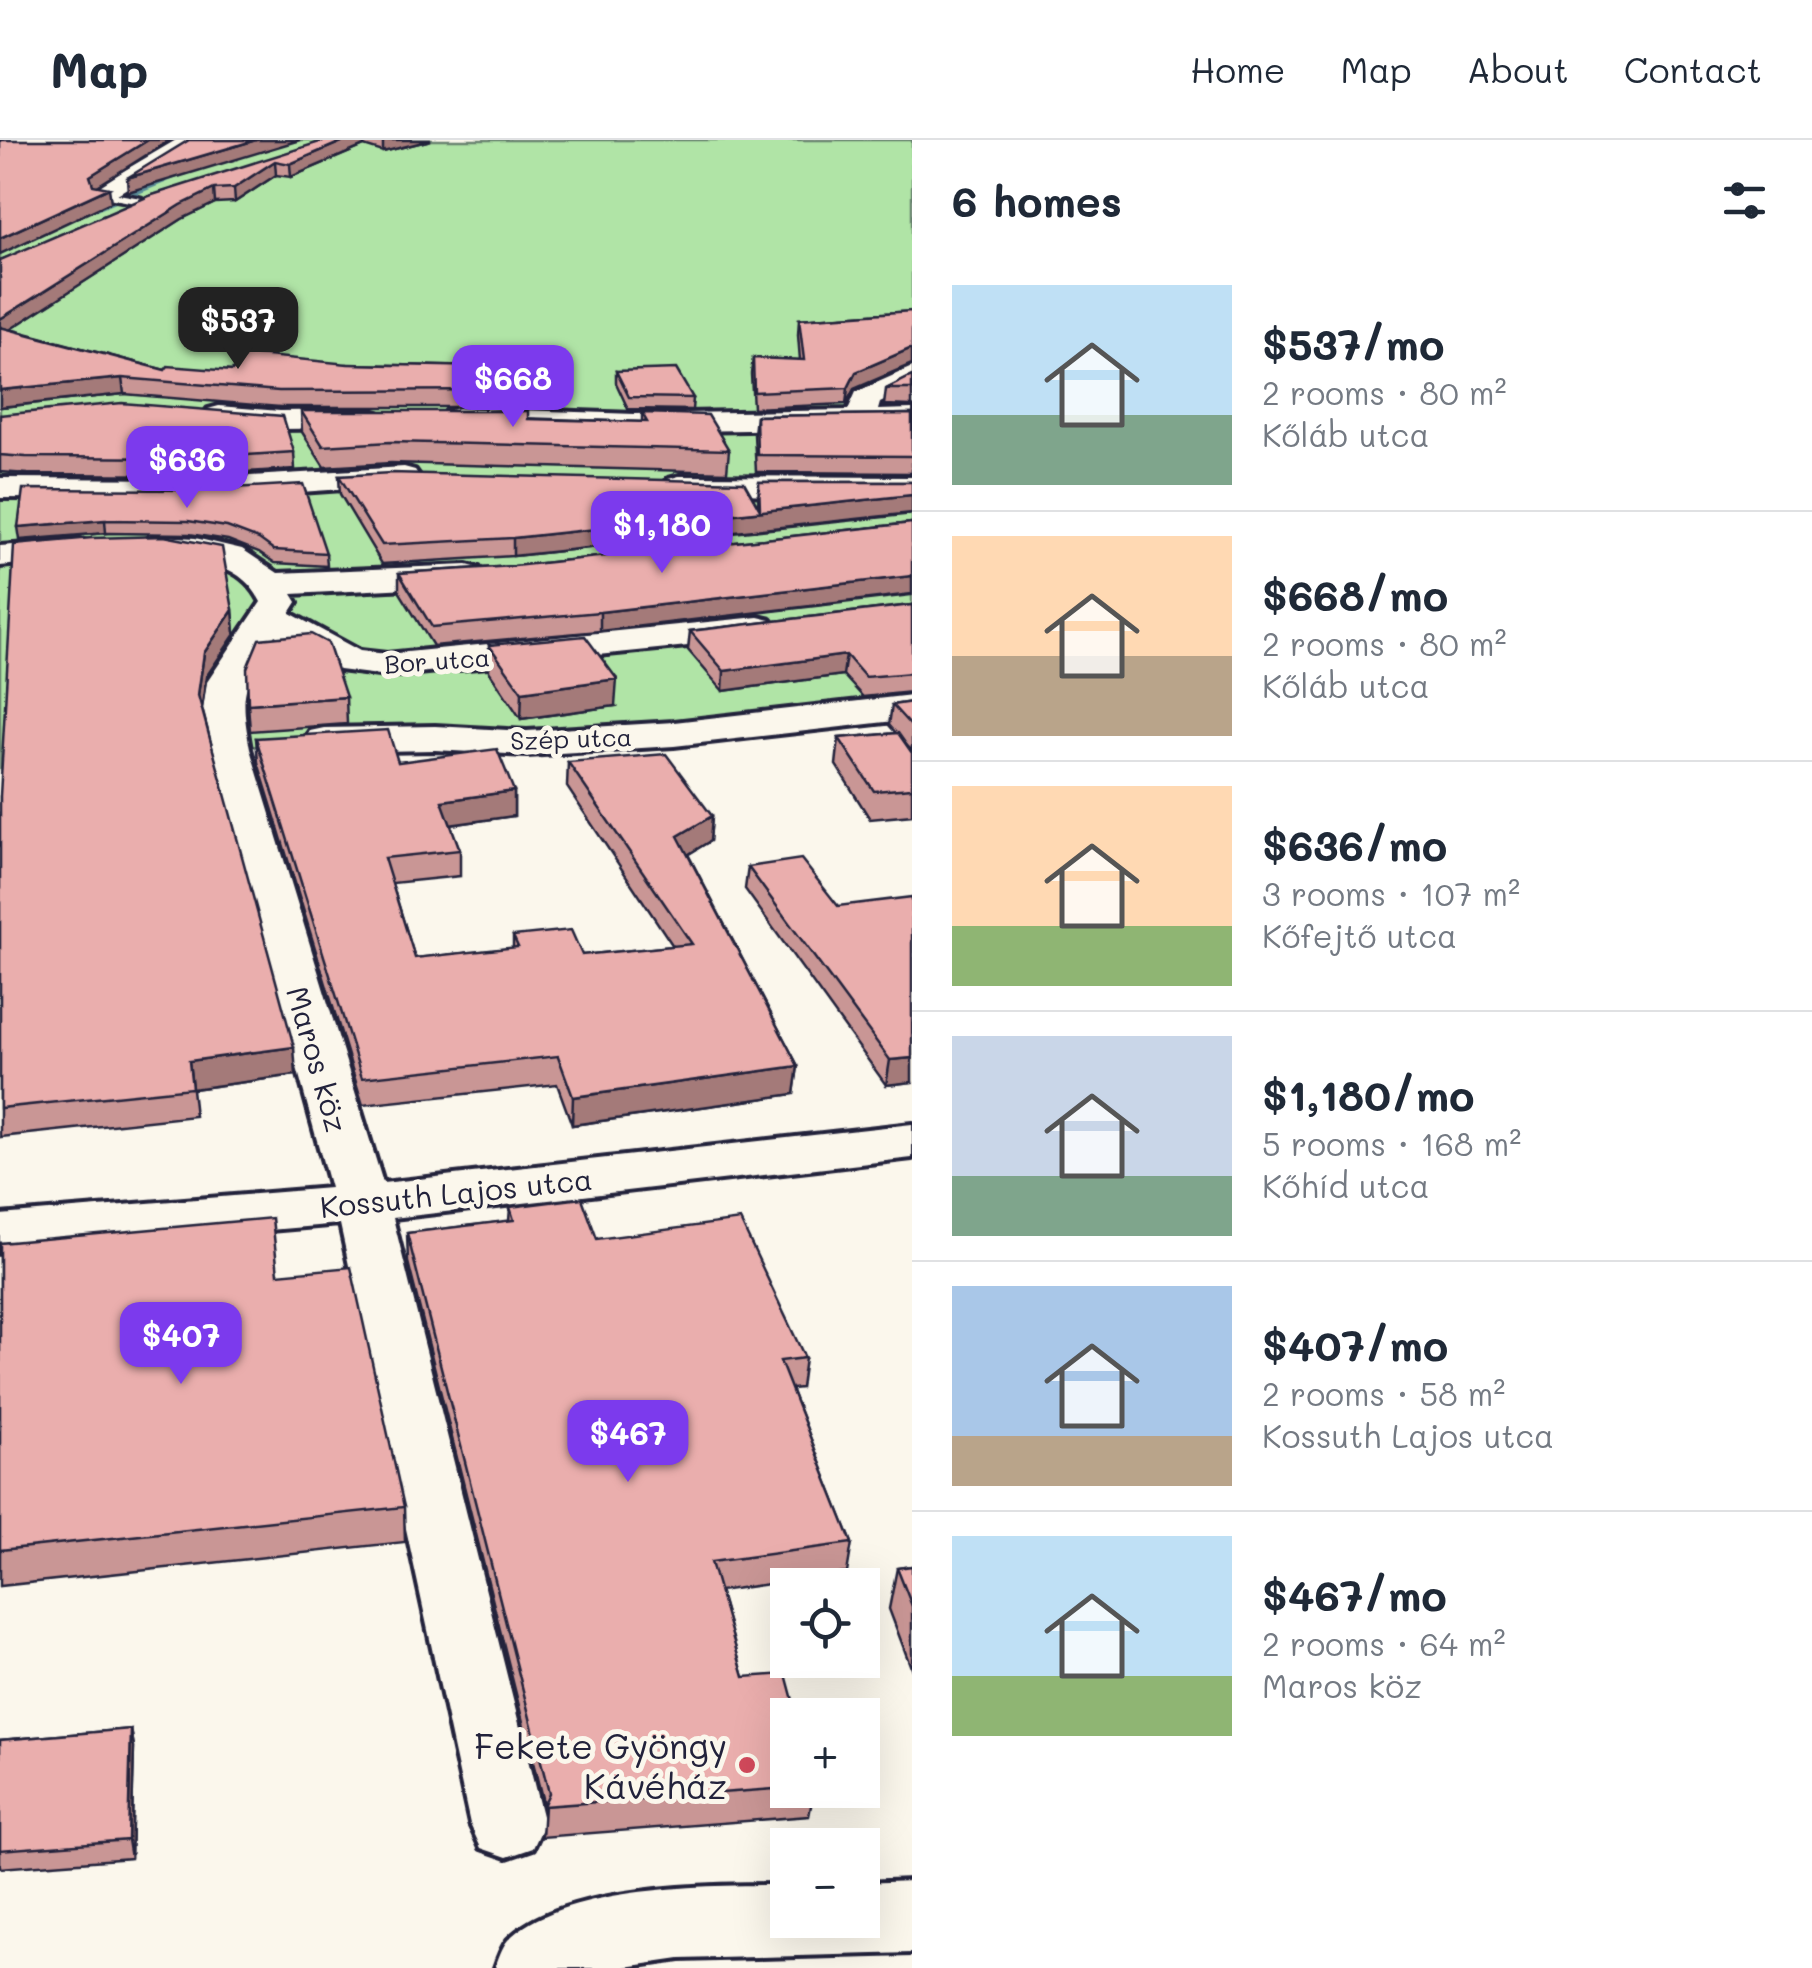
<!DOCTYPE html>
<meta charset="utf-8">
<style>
body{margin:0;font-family:Mali,sans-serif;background:#f2f2f3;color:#1f2937;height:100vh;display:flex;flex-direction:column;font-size:38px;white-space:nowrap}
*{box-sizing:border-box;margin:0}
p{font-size:32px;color:#747a83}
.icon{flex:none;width:55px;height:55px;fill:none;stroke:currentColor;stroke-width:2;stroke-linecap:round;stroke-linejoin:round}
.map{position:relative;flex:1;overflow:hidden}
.drawer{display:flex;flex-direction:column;background:#fff;width:900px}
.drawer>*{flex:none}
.tools{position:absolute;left:770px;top:1428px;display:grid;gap:20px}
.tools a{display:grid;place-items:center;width:110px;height:110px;border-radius:0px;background:#fff;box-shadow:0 10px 40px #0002;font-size:50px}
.price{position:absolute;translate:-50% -85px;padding:0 22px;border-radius:20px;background:#7c3aed;color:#fff;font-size:32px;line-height:65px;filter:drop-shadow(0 2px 5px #0008)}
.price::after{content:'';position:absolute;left:50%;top:60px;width:30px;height:22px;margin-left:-15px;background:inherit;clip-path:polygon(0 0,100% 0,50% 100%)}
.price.selected{background:#222;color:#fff}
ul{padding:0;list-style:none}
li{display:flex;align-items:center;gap:30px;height:250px;padding:0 40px}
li+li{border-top:2px solid #e0e1e3}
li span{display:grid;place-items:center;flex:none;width:280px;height:200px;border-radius:0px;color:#555}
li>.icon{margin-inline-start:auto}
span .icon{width:120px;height:120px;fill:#fffc;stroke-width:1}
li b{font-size:42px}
h2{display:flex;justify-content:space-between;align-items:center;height:120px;padding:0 40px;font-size:42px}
header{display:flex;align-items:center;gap:60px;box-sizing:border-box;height:140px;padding:0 50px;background:#fff;border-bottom:2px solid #e0e1e3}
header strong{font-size:48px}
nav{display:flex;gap:55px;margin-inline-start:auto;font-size:35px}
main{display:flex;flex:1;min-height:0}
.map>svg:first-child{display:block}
</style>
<header>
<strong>Map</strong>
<nav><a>Home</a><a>Map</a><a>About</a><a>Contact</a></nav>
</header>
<main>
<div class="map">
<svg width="912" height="1828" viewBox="0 0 912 1828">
<rect width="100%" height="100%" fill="#fbf7ec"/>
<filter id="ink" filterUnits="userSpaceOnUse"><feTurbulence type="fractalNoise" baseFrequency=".01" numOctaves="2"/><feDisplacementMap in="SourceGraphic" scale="20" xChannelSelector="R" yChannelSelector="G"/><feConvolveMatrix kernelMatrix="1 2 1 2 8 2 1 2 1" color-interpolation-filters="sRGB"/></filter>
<g filter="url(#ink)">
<path fill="#b0e4a6" stroke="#698370" stroke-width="2.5" d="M 195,0 L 912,0 L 912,567 L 674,594 L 325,600 L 0,629 L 0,96 Z"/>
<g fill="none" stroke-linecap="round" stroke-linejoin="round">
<path fill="#5a8c98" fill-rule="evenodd" d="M 185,30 L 192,32 L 94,72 L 87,70 Z"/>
<g stroke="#22223b" stroke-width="7">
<path id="lane" d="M 101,51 L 141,58 L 147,61 L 141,64 L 97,56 Z"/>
</g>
<g stroke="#22223b" stroke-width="8">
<path id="street" d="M 176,0 L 206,0 L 109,59 L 0,103 L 0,87 L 93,49 Z
M 912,227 L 912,247 L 880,263 L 878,270 L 912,269 L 912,287 L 635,292 L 458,286 L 447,283 L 443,277 L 447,271 L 458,268 L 635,274 L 848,270 L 856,252 Z
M 219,266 L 280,271 L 368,270 L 379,273 L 383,279 L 379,285 L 368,288 L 280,289 L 208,281 L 204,275 L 208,269 Z
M 404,327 L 415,330 L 420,337 L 415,344 L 199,359 L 0,358 L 0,338 L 199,339 Z
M 679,336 L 912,337 L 912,357 L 668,353 L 663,346 L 668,339 Z
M 160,396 L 195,398 L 242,409 L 278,433 L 467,425 L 479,428 L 484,435 L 479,442 L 467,445 L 292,454 L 297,462 L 290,473 L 360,511 L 387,514 L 758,477 L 771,480 L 776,488 L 771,496 L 758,499 L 387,536 L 339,530 L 275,495 C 243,545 239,549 250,609 L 383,1043 L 912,984 L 912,1018 L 393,1078 L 544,1684 L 533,1708 L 507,1717 L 481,1708 L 470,1684 L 340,1084 L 0,1113 L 0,1075 L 330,1048 L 210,609 L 203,569 L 207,542 L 261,462 C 237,415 191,424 148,413 L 143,406 L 148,399 Z
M 80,400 L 92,403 L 97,410 L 92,417 L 0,426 L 0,406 Z
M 912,555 L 912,579 L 674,606 L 527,615 L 435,610 L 324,612 L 310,609 L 304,600 L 310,591 L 324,588 L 435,586 L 527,591 L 674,582 Z
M 912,1741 L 912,1813 L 680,1819 L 618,1828 L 495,1828 C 498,1819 502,1807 508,1800 C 561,1745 715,1745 788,1745 L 788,1780 L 862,1780 L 862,1743 Z"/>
</g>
<use href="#lane" fill="#fbf7ec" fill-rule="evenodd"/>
<use href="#street" fill="#fbf7ec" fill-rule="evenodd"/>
</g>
<path fill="#c99695" stroke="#22223b" stroke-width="2.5" d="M 326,0 L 431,0 L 383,12 L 364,6 L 291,37 L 276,35 L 235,62 L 215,63 L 182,79 L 10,189 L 165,230 L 232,231 L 348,224 L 529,228 L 528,267 L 280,267 L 124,254 L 0,267 L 0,120 Z
M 912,171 L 912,224 L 854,249 L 846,264 L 753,268 L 751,234 L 753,218 L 800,220 L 798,195 L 799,179 Z
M 616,231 L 693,258 L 692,270 L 628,269 L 616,243 Z
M 912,236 L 912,266 L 884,265 L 886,249 Z
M 301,271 L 642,282 L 642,273 L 729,310 L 727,332 L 391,323 L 324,327 L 302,292 Z
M 912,274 L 912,333 L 756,332 L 754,294 L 756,276 Z
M 0,275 L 294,312 L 295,329 L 199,335 L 28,334 L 0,332 Z
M 339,336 L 758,365 L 759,342 L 912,342 L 912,374 L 513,416 L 382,424 L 340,354 Z
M 198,350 L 326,413 L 327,426 L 275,423 L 259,412 L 228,400 L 189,394 L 106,393 L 20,400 Z
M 912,383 L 912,455 L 600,491 L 433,506 L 399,451 L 399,433 L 514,426 Z
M 912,465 L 912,552 L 863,557 L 843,535 L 723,551 L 688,510 L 690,491 Z
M 233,470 L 235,494 L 206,537 L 202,568 L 296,935 L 192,949 L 195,976 L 0,997 L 0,656 Z
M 489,505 L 615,566 L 521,579 L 489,531 Z
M 346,557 L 347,584 L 250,591 L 248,564 Z
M 912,562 L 912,611 L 905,604 L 912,613 L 912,675 L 870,679 L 836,625 L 839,598 L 896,593 L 889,585 L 892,565 Z
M 256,598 L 398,622 L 514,651 L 514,676 L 450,685 L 460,710 L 460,736 L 392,743 L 415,818 L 513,808 L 513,796 L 582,815 L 673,806 L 567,647 L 568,622 L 712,676 L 710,701 L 688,714 L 798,926 L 794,954 L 572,985 L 557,944 L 363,965 L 258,622 Z
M 748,727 L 912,942 L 886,945 L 745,749 Z
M 510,1067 L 597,1099 L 805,1218 L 801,1248 L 791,1249 L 852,1403 L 847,1433 L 719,1451 L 744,1537 L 788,1575 L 788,1650 L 814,1650 L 809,1676 L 542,1697 L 544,1666 L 408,1122 L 407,1093 L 509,1081 Z
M 0,1103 L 278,1134 L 404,1367 L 405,1402 L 0,1446 Z
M 912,1426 L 912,1530 L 889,1469 L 897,1428 Z
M 131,1589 L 134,1607 L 131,1718 L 0,1728 L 0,1600 Z"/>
<path fill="#a47a79" stroke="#22223b" stroke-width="2.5" d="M 148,0 L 170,0 L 91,50 L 90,36 Z
M 256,0 L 300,0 L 128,52 L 127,38 Z
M 346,0 L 364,0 L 364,6 L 291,37 L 290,24 Z
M 383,0 L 431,0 L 383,12 Z
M 275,21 L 276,35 L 235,62 L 234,48 Z
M 109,48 L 111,62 L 0,114 L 0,98 Z
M 214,49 L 215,63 L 182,79 L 0,196 L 0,179 L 181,65 Z
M 912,208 L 912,224 L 854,249 L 846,264 L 848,248 L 856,232 Z
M 122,238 L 124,254 L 0,267 L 0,250 Z
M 912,355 L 912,373 L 513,416 L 513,398 Z
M 105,380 L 106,393 L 20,400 L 18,387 Z
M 912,436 L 912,454 L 600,491 L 600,472 Z
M 233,470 L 235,494 L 206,537 L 200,580 L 198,555 L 204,513 Z
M 846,515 L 843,535 L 723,551 L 724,531 Z
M 617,539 L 615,566 L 521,579 L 522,552 Z
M 514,651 L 514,676 L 442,686 L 442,661 Z
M 712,676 L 710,701 L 676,722 L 678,696 Z
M 294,907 L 296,935 L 192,949 L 189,921 Z
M 912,918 L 912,942 L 886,945 L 890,920 Z
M 798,926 L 794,954 L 572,985 L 573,957 Z
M 131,1589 L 134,1607 L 131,1718 L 128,1700 Z"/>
<path fill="#eaaead" stroke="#22223b" stroke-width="2.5" d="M 0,0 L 148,0 L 90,36 L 93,45 L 109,48 L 0,98 Z
M 189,0 L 256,0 L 127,38 Z
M 326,0 L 346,0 L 290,24 L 275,21 L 234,48 L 214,49 L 181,65 L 0,179 L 0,120 L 149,56 Z
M 912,171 L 912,208 L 856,232 L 848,248 L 754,252 L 753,218 L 804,220 L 799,179 Z
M 0,187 L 165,230 L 168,226 L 232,231 L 247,214 L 348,224 L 529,228 L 528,250 L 279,251 L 122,238 L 0,250 Z
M 676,229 L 693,258 L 629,257 L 616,231 Z
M 912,236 L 912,249 L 886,249 Z
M 122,263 L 283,276 L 294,312 L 198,318 L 26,317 L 0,315 L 0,275 Z
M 301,271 L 528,271 L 528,279 L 647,282 L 642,273 L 708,275 L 729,310 L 391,302 L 323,306 Z
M 912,274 L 912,316 L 757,315 L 756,276 Z
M 391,333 L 744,342 L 760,370 L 759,342 L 912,342 L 912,355 L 513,398 L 382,405 L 339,336 Z
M 303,344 L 326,413 L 274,410 L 259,399 L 227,387 L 188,381 L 105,380 L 18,387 L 23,349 L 198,350 Z
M 912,383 L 912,436 L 600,472 L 432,487 L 399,433 L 514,426 Z
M 164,396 L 222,407 L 233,470 L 204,513 L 198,555 L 294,907 L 189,921 L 192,948 L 0,968 L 0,656 L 14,405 L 92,398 Z
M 912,465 L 912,533 L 865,537 L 846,515 L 724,531 L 690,491 Z
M 311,494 L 328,503 L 346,557 L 248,564 L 247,528 L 259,499 Z
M 585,496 L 617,539 L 522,552 L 489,505 Z
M 912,562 L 912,587 L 892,565 Z
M 388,590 L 398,622 L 497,609 L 514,651 L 442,661 L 460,710 L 384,718 L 415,818 L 518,807 L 513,796 L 571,790 L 582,815 L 692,804 L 568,622 L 666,614 L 712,676 L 678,696 L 798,926 L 573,957 L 558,916 L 362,938 L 256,598 Z
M 898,593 L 912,613 L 912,648 L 874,651 L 839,598 Z
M 801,719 L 838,766 L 912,757 L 912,918 L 890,920 L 748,727 Z
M 582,1058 L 597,1099 L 740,1080 L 805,1218 L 780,1221 L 852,1403 L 711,1422 L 744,1537 L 786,1534 L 797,1575 L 788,1575 L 788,1648 L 543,1666 L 549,1653 L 407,1093 L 514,1080 L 510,1067 Z
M 272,1078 L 278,1134 L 351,1127 L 404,1367 L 0,1410 L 0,1103 Z
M 912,1426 L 912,1466 L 897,1428 Z
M 131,1589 L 128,1700 L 0,1710 L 0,1600 Z"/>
</g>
<circle fill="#d1495b" stroke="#fbf7ec" stroke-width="4" cx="747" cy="1625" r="10"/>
<g text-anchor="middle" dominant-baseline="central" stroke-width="10" stroke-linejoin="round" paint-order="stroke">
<g font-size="25" fill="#22223b" stroke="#fbf7ec">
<text transform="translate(437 520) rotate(-4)">Bor utca</text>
<text transform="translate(571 598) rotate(-2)">Szép utca</text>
</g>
<g font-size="30" fill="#22223b" stroke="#fbf7ec">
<text transform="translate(318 919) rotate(74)">Maros köz</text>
<text transform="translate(456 1052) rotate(-6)">Kossuth Lajos utca</text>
</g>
<g font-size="35" fill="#22223b" stroke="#fbf7ec" text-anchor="end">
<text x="727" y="1605">Fekete Gyöngy<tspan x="727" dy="40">Kávéház</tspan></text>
</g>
</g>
</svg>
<div class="tools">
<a><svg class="icon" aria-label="locate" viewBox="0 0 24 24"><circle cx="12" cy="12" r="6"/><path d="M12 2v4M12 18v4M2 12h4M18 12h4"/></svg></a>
<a>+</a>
<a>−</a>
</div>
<b class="price selected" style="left:238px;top:232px">$537</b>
<b class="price" style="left:513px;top:290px">$668</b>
<b class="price" style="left:187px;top:371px">$636</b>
<b class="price" style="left:662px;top:436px">$1,180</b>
<b class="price" style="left:181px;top:1247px">$407</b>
<b class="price" style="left:628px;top:1345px">$467</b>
</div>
<section class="drawer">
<h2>6 homes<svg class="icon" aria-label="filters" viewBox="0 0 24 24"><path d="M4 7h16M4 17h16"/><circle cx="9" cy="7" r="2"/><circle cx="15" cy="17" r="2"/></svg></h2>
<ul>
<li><span style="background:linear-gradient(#bfe0f5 65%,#7fa58c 0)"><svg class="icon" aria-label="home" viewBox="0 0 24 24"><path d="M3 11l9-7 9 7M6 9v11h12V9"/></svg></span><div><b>$537/mo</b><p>2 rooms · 80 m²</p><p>Kőláb utca</p></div></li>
<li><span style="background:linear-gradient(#ffd9b3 60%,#b9a48a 0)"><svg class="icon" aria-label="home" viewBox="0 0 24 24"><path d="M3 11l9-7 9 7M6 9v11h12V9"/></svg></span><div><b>$668/mo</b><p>2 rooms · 80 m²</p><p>Kőláb utca</p></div></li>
<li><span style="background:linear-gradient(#ffd9b3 70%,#8fb573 0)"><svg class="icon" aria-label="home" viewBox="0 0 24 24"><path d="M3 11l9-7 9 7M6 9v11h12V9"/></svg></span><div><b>$636/mo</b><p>3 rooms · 107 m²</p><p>Kőfejtő utca</p></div></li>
<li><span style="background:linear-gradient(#c9d6e8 70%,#7fa58c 0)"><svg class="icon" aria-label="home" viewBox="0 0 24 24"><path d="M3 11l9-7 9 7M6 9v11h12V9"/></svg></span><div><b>$1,180/mo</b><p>5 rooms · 168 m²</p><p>Kőhíd utca</p></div></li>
<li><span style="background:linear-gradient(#a9c7e8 75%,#b9a48a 0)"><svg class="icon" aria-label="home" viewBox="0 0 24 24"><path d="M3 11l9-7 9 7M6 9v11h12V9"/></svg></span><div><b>$407/mo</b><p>2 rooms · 58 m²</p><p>Kossuth Lajos utca</p></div></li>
<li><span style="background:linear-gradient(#bfe0f5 70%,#8fb573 0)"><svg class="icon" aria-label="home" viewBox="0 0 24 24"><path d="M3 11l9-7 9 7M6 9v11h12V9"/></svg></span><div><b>$467/mo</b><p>2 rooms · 64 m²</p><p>Maros köz</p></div></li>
</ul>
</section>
</main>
